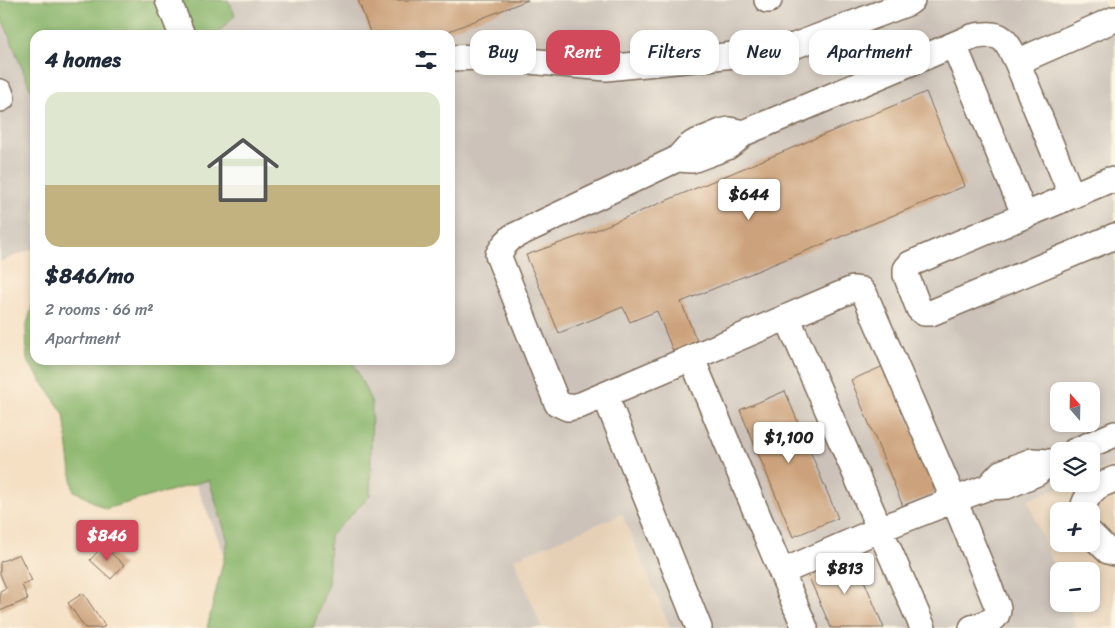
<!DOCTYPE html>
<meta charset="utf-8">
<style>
body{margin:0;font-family:Sriracha,sans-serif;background:#f6f6f7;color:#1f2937;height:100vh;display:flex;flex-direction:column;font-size:19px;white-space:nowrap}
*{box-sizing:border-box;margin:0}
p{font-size:16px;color:#747a83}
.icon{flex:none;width:28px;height:28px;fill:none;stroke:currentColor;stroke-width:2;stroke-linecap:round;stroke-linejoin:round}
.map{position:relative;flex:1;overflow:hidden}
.drawer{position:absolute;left:30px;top:30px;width:425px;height:335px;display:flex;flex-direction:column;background:#fff;border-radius:15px;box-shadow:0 2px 8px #0003}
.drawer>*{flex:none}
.guide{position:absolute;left:470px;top:30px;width:475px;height:45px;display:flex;gap:10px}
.needle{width:32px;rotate:340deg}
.controls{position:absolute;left:1050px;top:382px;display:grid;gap:10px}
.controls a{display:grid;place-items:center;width:50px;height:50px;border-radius:10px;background:#fff;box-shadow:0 2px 8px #0003;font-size:25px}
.price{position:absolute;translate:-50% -42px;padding:0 11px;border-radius:5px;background:#fff;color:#222;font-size:16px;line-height:32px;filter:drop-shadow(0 1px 2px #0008)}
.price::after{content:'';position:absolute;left:50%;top:30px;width:15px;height:11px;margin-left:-8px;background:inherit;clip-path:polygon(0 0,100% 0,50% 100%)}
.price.active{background:#d1495b;color:#fff}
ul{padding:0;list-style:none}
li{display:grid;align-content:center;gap:10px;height:265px;padding:0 15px}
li+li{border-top:1px solid #e0e1e3}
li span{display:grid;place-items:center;height:155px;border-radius:15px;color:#555}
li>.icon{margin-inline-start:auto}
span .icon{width:90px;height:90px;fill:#fffc;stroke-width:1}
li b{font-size:21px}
h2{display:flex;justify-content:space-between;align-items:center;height:60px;padding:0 15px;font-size:21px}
.tag{padding:0 18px;border-radius:15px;background:#fff;box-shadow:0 2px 8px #0003;font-size:18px;line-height:45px}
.tag.active{background:#d1495b;color:#fff}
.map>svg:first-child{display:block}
</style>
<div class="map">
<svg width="1115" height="628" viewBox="0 0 1115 628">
<rect width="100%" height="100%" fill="#fcf5e5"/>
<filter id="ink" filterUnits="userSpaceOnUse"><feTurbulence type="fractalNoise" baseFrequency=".02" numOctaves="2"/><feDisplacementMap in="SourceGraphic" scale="10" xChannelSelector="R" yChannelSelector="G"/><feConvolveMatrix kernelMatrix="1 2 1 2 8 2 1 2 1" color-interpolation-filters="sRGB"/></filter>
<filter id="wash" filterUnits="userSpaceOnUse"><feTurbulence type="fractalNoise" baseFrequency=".0096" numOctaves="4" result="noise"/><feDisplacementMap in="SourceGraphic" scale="20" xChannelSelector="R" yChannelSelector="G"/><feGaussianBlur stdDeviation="1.12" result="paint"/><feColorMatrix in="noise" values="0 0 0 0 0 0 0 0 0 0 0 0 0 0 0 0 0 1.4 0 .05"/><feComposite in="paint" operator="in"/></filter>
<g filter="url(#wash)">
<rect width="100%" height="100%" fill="#f5e0c4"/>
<path fill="#e6d0b5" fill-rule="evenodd" d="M 1115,464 L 1115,628 L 1077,628 L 1068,604 L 1091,604 L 1091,571 L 1059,571 L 1059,581 L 1027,500 L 1068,484 L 1091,484 L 1091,474 ZM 1059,511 L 1091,511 L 1091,544 L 1059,544 Z
M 622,514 L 670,628 L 542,628 L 514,559 Z"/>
<path fill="#ccc2b9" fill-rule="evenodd" d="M 0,0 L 1103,0 L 1115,29 L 1115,464 L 1091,474 L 1091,451 L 1059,451 L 1059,484 L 1068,484 L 1028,500 L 1059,581 L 1059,604 L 1068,604 L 1077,628 L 670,628 L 622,514 L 514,559 L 542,628 L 254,628 L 146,360 L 450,360 L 450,35 L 35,35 L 35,248 L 0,262 ZM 1059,391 L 1091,391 L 1091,424 L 1059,424 Z"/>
<path fill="#8cb76e" stroke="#647046" d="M 0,0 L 228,0 L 235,15 L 216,35 L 35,35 L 35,100 L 0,13 Z
M 35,297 L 35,360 L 352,360 L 372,403 L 370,496 L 330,536 L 328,583 L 313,628 L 207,628 L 228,541 L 209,480 L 105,509 L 73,490 L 64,414 L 27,360 L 26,327 Z"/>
<g id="blocks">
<path fill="#cca27c" d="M 358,0 L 528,0 L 439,35 L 371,35 Z
M 926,92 L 965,186 L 681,302 L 699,346 L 675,356 L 657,311 L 630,322 L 623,307 L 559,333 L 526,255 L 591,232 Z
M 886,365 L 938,492 L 903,506 L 851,380 Z
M 785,391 L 838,518 L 793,537 L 740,410 Z
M 103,546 L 124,565 L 111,579 L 90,560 Z
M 19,554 L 32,581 L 22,585 L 28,599 L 0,611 L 0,591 L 6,588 L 0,574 L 0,562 Z
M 853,554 L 884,628 L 831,628 L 807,573 Z
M 83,593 L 105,626 L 102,628 L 85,628 L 68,603 Z"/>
</g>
</g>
<g filter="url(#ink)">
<use href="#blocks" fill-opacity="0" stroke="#7c6a58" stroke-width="1"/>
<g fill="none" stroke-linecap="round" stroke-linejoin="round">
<g stroke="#7c6a58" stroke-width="28">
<path id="minor" d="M 168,0 L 182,35
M 767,0 L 769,0
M 954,45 L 1025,216
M 450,58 L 482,57 L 606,68 L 754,53 L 794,46 L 908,3 L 912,0
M 1017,62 L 1072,196
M 0,92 L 2,98 L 0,99
M 744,133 L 729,130 L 721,132 L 694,143 L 687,148 L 677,159 L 692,160 L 700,157 L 727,147 L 734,142 L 744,133 L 972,37 C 1001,31 1005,37 1017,62 L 1115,19
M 677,159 L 512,237 L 505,244 L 498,255 L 557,403 L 568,408 L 581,405 L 853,289 L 861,290 L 865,295 L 954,500 L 988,487 L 1007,486 L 1021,480 L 1037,473 L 1049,462 L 1032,461 L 1001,473 L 988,487
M 1115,181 L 1109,180 L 910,264 L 906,269 L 906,275 L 919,309 L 924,313 L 931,313 L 1115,236
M 787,317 L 923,628
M 692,359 L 805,628
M 605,395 L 699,628
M 1075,451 L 1115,434
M 1083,511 C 1083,506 1084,504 1086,500 C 1093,486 1102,484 1115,479
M 1091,534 L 1108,551 L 1115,553
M 782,572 L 880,529 L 954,500 L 998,608 C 999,621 983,624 972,628"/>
</g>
<use href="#minor" stroke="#fff" stroke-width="25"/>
</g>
</g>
</svg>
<div class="controls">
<a><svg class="needle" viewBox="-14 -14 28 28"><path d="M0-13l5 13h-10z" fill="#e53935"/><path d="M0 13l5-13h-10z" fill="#747a83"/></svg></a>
<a><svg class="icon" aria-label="layers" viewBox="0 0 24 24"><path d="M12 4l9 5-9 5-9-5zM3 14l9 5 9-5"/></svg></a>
<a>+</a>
<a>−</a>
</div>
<b class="price" style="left:749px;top:221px">$644</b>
<b class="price" style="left:789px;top:464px">$1,100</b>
<b class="price active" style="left:107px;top:562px">$846</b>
<b class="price" style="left:845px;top:595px">$813</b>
<div class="guide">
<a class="tag">Buy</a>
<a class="tag active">Rent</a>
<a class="tag">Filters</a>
<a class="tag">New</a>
<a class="tag">Apartment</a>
</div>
<section class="drawer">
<h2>4 homes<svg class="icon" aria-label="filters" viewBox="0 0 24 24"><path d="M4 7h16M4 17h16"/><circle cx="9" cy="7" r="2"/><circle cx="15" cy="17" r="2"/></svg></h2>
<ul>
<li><span style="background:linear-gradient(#dfe7d0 60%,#c2b280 0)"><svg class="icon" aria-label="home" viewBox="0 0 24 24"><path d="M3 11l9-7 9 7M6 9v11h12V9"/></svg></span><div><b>$846/mo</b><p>2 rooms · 66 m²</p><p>Apartment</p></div></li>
</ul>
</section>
</div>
